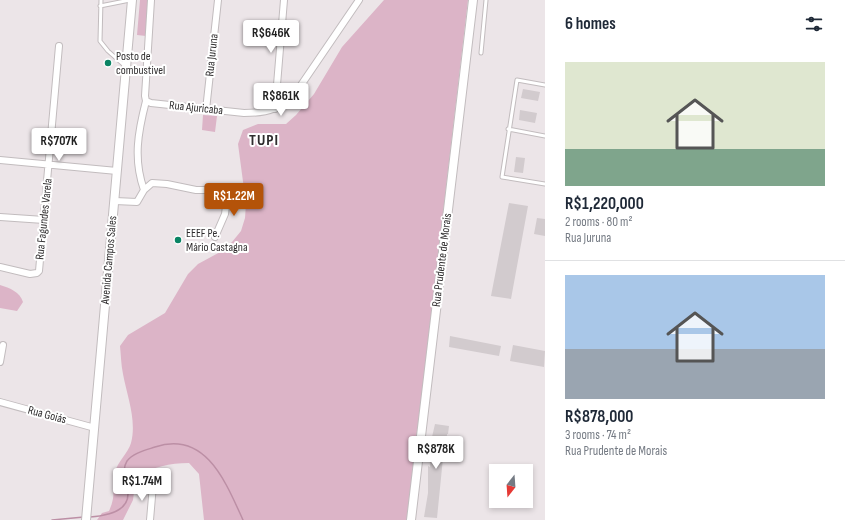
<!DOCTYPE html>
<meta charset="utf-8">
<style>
body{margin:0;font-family:"Sofia Sans Condensed",sans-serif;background:#f2f2f3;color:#1f2937;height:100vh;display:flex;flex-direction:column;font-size:15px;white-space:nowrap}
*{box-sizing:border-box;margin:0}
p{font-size:13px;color:#747a83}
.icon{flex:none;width:22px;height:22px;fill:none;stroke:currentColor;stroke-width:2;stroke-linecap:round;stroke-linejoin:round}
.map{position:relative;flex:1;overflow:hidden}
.panel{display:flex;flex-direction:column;background:#fff;width:300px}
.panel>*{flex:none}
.needle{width:26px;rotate:197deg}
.controls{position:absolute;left:489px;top:464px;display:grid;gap:8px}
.controls a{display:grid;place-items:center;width:44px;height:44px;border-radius:0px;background:#fff;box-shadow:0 2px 6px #0003;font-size:20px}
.price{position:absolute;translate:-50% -34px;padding:0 9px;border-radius:4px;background:#fff;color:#222;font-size:13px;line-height:26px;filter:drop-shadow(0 1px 2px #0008)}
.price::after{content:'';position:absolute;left:50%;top:24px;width:12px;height:9px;margin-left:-6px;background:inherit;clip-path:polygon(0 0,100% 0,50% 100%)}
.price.on{background:#b45309;color:#fff}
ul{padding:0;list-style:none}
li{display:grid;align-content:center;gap:8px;height:212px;padding:0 20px}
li+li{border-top:1px solid #e0e1e3}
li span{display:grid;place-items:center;height:124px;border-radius:0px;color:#555}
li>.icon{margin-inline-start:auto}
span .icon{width:72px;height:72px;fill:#fffc;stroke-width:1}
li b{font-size:17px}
h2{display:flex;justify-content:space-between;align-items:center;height:48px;padding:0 20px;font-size:17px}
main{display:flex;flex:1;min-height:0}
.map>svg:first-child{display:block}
</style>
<main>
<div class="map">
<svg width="545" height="520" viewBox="0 0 545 520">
<rect width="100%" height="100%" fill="#ece5e8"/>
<path fill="#dcb4c7" d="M 140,0 L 148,0 L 146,36 L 137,35 Z
M 384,0 L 468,0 L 407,520 L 204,520 L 199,474 L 189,463 C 169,463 154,467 136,476 L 133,500 L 123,520 L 97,520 L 102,513 L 109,511 C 117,494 111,487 115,472 C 118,461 128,453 131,443 C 137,420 127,396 123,374 C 121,365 121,355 120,346 L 128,335 L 165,313 L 188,274 L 198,264 L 222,251 L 232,242 L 241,231 L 245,218 L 246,204 L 238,144 L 243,130 L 258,124 L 286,124 L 296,115 L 314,94 L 342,47 Z
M 203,115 L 217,116 L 215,132 L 202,130 Z
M 0,285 C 10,288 20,292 23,302 L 17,311 L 0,308 Z"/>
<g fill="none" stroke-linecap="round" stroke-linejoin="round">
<path stroke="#bc8fa5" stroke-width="1.5" d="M 90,517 C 104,516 128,512 128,494 C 129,483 120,472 127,461 C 133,453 146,450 155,447 C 206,430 226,483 243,520
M 52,520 L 84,517"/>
</g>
<path fill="#d2cbce" d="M 523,89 L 540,92 L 538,101 L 521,98 Z
M 520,110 L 537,113 L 535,123 L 519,120 Z
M 516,157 L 525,158 L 523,173 L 514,172 Z
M 509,203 L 528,206 L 511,299 L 491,296 Z
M 537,218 L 545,219 L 545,236 L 534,234 Z
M 450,336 L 501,346 L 499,356 L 449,347 Z
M 513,345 L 545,351 L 544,367 L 510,361 Z
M 435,424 L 449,426 L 448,434 L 447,434 L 446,448 L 444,448 L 437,518 L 424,517 L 428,493 L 428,466 L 430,467 L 432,437 Z"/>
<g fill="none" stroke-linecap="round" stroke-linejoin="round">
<g stroke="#c2bcbe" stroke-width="5">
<path id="service" d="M 101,0 L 100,41 L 108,51 L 125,66
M 100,6 L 130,0
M 481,53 L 486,0
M 545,85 L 517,80 L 502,177 L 545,184
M 508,129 L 545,136"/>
</g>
<g stroke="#c2bcbe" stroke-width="8">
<path id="minor" d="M 146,101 L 151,103 L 244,113 C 270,113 279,109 297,91 L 359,0
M 275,109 L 284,0
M 206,110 L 218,0
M 0,160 L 117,171
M 144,190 C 133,159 138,132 146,101 L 145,96 L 151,0
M 115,201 L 137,202 L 144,190 L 152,183 L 167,184 L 196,190 L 228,190 L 225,214 L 215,237
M 0,217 L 44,220
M 0,267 L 30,274 L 37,273 L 39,271 L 59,46
M 0,362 L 3,345
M 0,402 L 95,428
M 150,520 L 153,485"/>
</g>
<g stroke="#c2bcbe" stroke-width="10">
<path id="tertiary" d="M 86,520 L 132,0
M 411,520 L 473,0"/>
</g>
<use href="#service" stroke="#fff" stroke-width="3"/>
<use href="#minor" stroke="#fff" stroke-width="6"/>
<use href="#tertiary" stroke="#fff" stroke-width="8"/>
</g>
<g fill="#0a8464" stroke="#fff" stroke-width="1.5">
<circle cx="108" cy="63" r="4"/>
<circle cx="178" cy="240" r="4"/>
</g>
<g text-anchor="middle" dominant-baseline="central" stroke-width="4" stroke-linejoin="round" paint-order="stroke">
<g font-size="12" fill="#2f2d2e" stroke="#fff">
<text transform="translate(212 55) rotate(-84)">Rua Juruna</text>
<text transform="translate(196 108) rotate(6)">Rua Ajuricaba</text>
<text transform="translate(44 219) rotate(-84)">Rua Fagundes Varela</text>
<text transform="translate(109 260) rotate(-85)">Avenida Campos Sales</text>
<text transform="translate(442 260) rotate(-83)">Rua Prudente de Morais</text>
<text transform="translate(47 415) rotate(15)">Rua Goiás</text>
</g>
<g font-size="12" fill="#2f2d2e" stroke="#fff" text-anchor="start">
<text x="116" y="56">Posto de<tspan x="116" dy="14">combustivel</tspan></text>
<text x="186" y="233">EEEF Pe.<tspan x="186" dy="14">Mário Castagna</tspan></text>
</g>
<g font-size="16" font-weight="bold" letter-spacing="1" fill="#2f2d2e" stroke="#fff">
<text x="264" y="140">TUPI</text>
</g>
</g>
</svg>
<div class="controls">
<a><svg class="needle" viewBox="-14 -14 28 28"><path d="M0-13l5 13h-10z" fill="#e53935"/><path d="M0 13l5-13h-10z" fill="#747a83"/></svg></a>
</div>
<b class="price" style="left:271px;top:54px">R$646K</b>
<b class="price" style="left:281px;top:117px">R$861K</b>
<b class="price" style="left:59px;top:162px">R$707K</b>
<b class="price on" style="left:234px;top:217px">R$1.22M</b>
<b class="price" style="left:436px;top:470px">R$878K</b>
<b class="price" style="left:142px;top:502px">R$1.74M</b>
</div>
<section class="panel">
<h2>6 homes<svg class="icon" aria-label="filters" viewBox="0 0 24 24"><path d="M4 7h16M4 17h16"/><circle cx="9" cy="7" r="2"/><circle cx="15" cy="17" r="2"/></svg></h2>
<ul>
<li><span style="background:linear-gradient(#dfe7d0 70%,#7fa58c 0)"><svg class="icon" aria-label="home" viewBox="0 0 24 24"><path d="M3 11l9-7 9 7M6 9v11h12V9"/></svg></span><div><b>R$1,220,000</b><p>2 rooms · 80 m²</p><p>Rua Juruna</p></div></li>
<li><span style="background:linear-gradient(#a9c7e8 60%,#9aa5b1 0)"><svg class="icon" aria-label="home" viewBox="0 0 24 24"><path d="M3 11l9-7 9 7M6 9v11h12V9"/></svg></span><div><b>R$878,000</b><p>3 rooms · 74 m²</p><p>Rua Prudente de Morais</p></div></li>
</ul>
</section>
</main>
